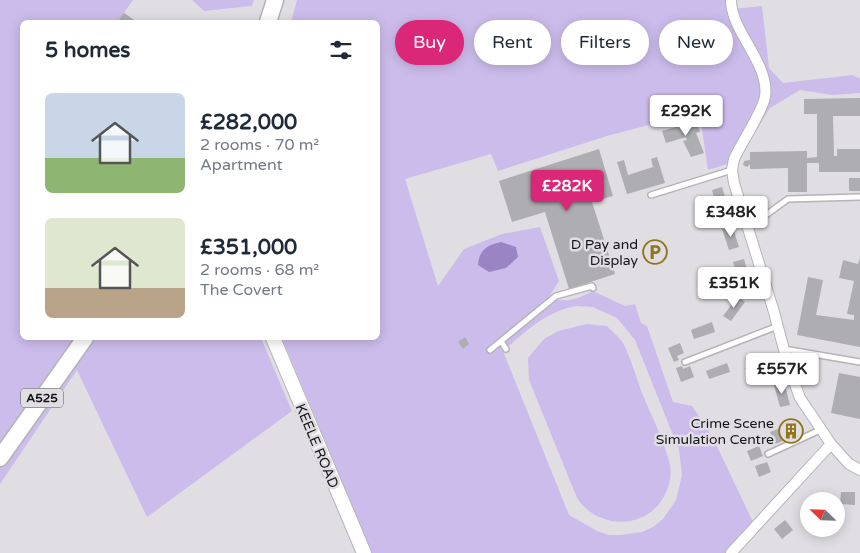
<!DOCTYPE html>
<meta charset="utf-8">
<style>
body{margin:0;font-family:"Varela Round",sans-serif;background:#f6f6f7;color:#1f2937;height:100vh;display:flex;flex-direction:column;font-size:19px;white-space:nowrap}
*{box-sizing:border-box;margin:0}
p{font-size:16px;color:#747a83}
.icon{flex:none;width:28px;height:28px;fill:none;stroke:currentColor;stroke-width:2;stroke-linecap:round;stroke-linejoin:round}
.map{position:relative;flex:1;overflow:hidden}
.drawer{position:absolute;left:20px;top:20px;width:360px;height:320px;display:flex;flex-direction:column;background:#fff;border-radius:8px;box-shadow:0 2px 12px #0003}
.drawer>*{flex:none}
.hud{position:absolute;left:395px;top:20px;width:390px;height:45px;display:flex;gap:10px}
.needle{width:32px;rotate:293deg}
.fabs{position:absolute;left:800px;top:492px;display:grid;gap:10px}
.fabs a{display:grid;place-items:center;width:45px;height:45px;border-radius:50%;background:#fff;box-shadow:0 2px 12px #0003;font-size:25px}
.price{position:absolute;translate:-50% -42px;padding:0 11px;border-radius:5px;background:#fff;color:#222;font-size:16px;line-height:32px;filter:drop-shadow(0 1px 2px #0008)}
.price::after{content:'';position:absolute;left:50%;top:30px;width:15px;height:11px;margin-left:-8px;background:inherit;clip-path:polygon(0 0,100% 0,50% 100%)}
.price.on{background:#db2777;color:#fff}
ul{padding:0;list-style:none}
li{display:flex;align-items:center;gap:15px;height:125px;padding:0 25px}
li span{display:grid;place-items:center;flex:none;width:140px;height:100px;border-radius:8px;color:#555}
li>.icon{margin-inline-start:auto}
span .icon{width:60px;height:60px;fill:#fffc;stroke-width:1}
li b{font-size:21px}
h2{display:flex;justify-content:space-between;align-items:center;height:60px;padding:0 25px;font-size:21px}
.chip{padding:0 18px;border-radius:22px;background:#fff;box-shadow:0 2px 12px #0003;font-size:18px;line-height:45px}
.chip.on{background:#db2777;color:#fff}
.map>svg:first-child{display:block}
</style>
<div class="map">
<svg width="860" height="553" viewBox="0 0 860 553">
<rect width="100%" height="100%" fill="#e0dee3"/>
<path fill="#ccbcec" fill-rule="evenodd" d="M 0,0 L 133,0 L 124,13 L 137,22 L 22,22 L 22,338 L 78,338 L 0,446 Z
M 192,0 L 254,0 L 252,6 L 204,11 Z
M 297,0 L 731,0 L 732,9 L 762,6 L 769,68 L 783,83 L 853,75 L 860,79 L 860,93 L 833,95 L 800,90 L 770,108 L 737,161 L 708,170 L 701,123 L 675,118 L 607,136 L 498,171 L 491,154 L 405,179 L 438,286 L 464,249 L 502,234 L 540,227 L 559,281 L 549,297 C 566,304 577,299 593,291 L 625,306 L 635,304 L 641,323 L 647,326 L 673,402 L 692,406 L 713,438 L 753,522 L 725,553 L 372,553 L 282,338 L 378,338 L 378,22 L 291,22 ZM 576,306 L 593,307 L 617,318 L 635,340 L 679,450 L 682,475 L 676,500 L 663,519 L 653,527 L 642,532 L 621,535 L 609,535 L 597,531 L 569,515 L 503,351 C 528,330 543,313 576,306 Z
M 587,324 L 607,326 C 612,331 619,337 623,343 C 631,358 636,377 642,393 C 651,415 663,438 669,461 C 671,467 671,478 669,484 C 657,529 601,534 577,498 L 529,380 L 528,358 L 544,339 L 558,331 Z
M 93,338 L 261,338 L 292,411 L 147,517 L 77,370 L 0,484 L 0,465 Z"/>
<path fill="#9b84c3" d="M 501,242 L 516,247 L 518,257 L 506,268 L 489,272 L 478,265 C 479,250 487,245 501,242 Z"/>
<path fill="#aeadb2" d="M 124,13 L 137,22 L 124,22 L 119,19 Z
M 860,98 L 860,116 L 833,116 L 834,156 L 837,156 L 837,149 L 860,149 L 860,172 L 819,172 L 819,163 L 807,163 L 807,192 L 788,192 L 788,168 L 750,169 L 750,164 L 747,167 L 743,165 L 744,161 L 750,160 L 750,152 L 807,151 L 807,158 L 817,157 L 817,114 L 804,114 L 804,99 Z
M 696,121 L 700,132 L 696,133 L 704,153 L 691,157 L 683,141 L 687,140 L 686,137 L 666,143 L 662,131 Z
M 599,149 L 613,196 L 592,202 L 615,274 L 569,289 L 545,212 L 512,222 L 499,181 Z
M 657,157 L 665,183 L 627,194 L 617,162 L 624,160 L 628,175 L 653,167 L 651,159 Z
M 849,178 L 860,178 L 860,191 L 849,191 Z
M 722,187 L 729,210 L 718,213 L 712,190 Z
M 732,225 L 739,247 L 729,250 L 722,229 Z
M 860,258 L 860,347 L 797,335 L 808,277 L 823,280 L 816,315 L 854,320 L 854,315 L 847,314 L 854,281 L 839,278 L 843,260 L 858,264 Z
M 744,259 L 750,281 L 740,284 L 733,262 Z
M 738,296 L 745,302 L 731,321 L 723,316 Z
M 712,322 L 715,332 L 694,339 L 691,330 Z
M 465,337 L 469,344 L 463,349 L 458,342 Z
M 680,343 L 684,353 L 677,356 L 679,360 L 674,362 L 668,348 Z
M 750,358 L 770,367 L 765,377 L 745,369 Z
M 727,363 L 730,372 L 709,379 L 706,371 Z
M 682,366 L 683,369 L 690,366 L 694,377 L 681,382 L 676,368 Z
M 839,373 L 860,377 L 860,419 L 831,413 Z
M 784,382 L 790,405 L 780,407 L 774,385 Z
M 797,422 L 802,434 L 775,444 L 770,432 Z
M 759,446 L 763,456 L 751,461 L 747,451 Z
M 767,462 L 771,472 L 759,477 L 755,466 Z
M 841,492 L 855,492 L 855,505 L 840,504 Z
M 785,520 L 793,530 L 782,539 L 774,529 Z"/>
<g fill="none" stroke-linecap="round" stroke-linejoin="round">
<g stroke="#b5b3b8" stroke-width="8">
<path id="service" d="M 651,195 L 732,170
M 748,228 L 788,199 L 860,197
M 501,341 L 506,349
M 784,349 L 860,362
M 490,350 L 556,296 L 592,286 L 593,288
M 685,362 L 778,326
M 768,454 L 820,430"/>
</g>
<g stroke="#b5b3b8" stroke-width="12">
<path id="minor" d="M 731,0 C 731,32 770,63 765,97 C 762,113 741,143 734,159 L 732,170 L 734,183 L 774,312 L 788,365 L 800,398 L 831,444 L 849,464 L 860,470
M 731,553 L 831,444"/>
</g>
<g stroke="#b5b3b8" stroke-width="16">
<path id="tertiary" d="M 273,338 L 364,553"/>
</g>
<g stroke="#b5b3b8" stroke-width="19">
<path id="primary" d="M 268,22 L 275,0
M 0,458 L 85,338"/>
</g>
<use href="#service" stroke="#fff" stroke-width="5"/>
<use href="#minor" stroke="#fff" stroke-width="10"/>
<use href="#tertiary" stroke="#fff" stroke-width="14"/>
<use href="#primary" stroke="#fff" stroke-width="16"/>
</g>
<defs>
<g id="parking-ring" transform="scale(1.25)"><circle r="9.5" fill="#e0dee3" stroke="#91751b" stroke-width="1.5"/><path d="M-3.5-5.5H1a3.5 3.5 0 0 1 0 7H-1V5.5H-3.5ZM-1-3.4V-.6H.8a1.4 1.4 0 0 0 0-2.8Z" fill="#91751b"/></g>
<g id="building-ring" transform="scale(1.25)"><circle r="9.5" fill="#e0dee3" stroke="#91751b" stroke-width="1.5"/><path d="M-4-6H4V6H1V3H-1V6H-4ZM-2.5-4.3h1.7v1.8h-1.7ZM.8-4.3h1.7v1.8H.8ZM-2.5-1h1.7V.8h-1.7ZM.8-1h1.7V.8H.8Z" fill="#91751b"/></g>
</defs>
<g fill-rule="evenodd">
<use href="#parking-ring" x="655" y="252"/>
<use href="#building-ring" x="791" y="431"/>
</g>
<g text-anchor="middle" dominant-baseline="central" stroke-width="5" stroke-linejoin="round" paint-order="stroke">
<rect fill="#e0dee3" stroke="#525154" stroke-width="1" x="21" y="388.5" width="42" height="19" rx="4"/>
<g font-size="12" font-weight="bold" fill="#151416">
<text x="42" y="398">A525</text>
</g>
<g font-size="14" fill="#151416" stroke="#e0dee3" text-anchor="end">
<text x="638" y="244">D Pay and<tspan x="638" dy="16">Display</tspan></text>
<text x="774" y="423">Crime Scene<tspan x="774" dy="16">Simulation Centre</tspan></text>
</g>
<g font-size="14" fill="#151416" stroke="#e0dee3">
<text transform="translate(317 446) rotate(67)">KEELE ROAD</text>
</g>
</g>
</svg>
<div class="fabs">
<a><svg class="needle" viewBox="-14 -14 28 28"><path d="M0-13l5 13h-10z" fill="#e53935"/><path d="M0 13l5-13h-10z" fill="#747a83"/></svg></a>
</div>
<b class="price" style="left:686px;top:137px">£292K</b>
<b class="price on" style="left:567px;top:212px">£282K</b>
<b class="price" style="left:731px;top:238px">£348K</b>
<b class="price" style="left:734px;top:309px">£351K</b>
<b class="price" style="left:782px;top:395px">£557K</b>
<div class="hud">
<a class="chip on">Buy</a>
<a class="chip">Rent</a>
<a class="chip">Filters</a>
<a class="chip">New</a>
</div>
<section class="drawer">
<h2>5 homes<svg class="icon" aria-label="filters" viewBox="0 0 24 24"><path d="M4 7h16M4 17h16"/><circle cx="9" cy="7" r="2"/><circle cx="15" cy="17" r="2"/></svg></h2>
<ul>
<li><span style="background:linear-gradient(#c9d6e8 65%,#8fb573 0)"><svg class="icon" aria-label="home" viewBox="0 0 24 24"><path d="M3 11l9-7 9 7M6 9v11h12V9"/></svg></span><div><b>£282,000</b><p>2 rooms · 70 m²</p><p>Apartment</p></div></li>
<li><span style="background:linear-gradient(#dfe7d0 70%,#b9a48a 0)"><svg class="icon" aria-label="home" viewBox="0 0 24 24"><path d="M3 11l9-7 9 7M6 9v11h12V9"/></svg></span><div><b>£351,000</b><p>2 rooms · 68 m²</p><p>The Covert</p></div></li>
</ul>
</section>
</div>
